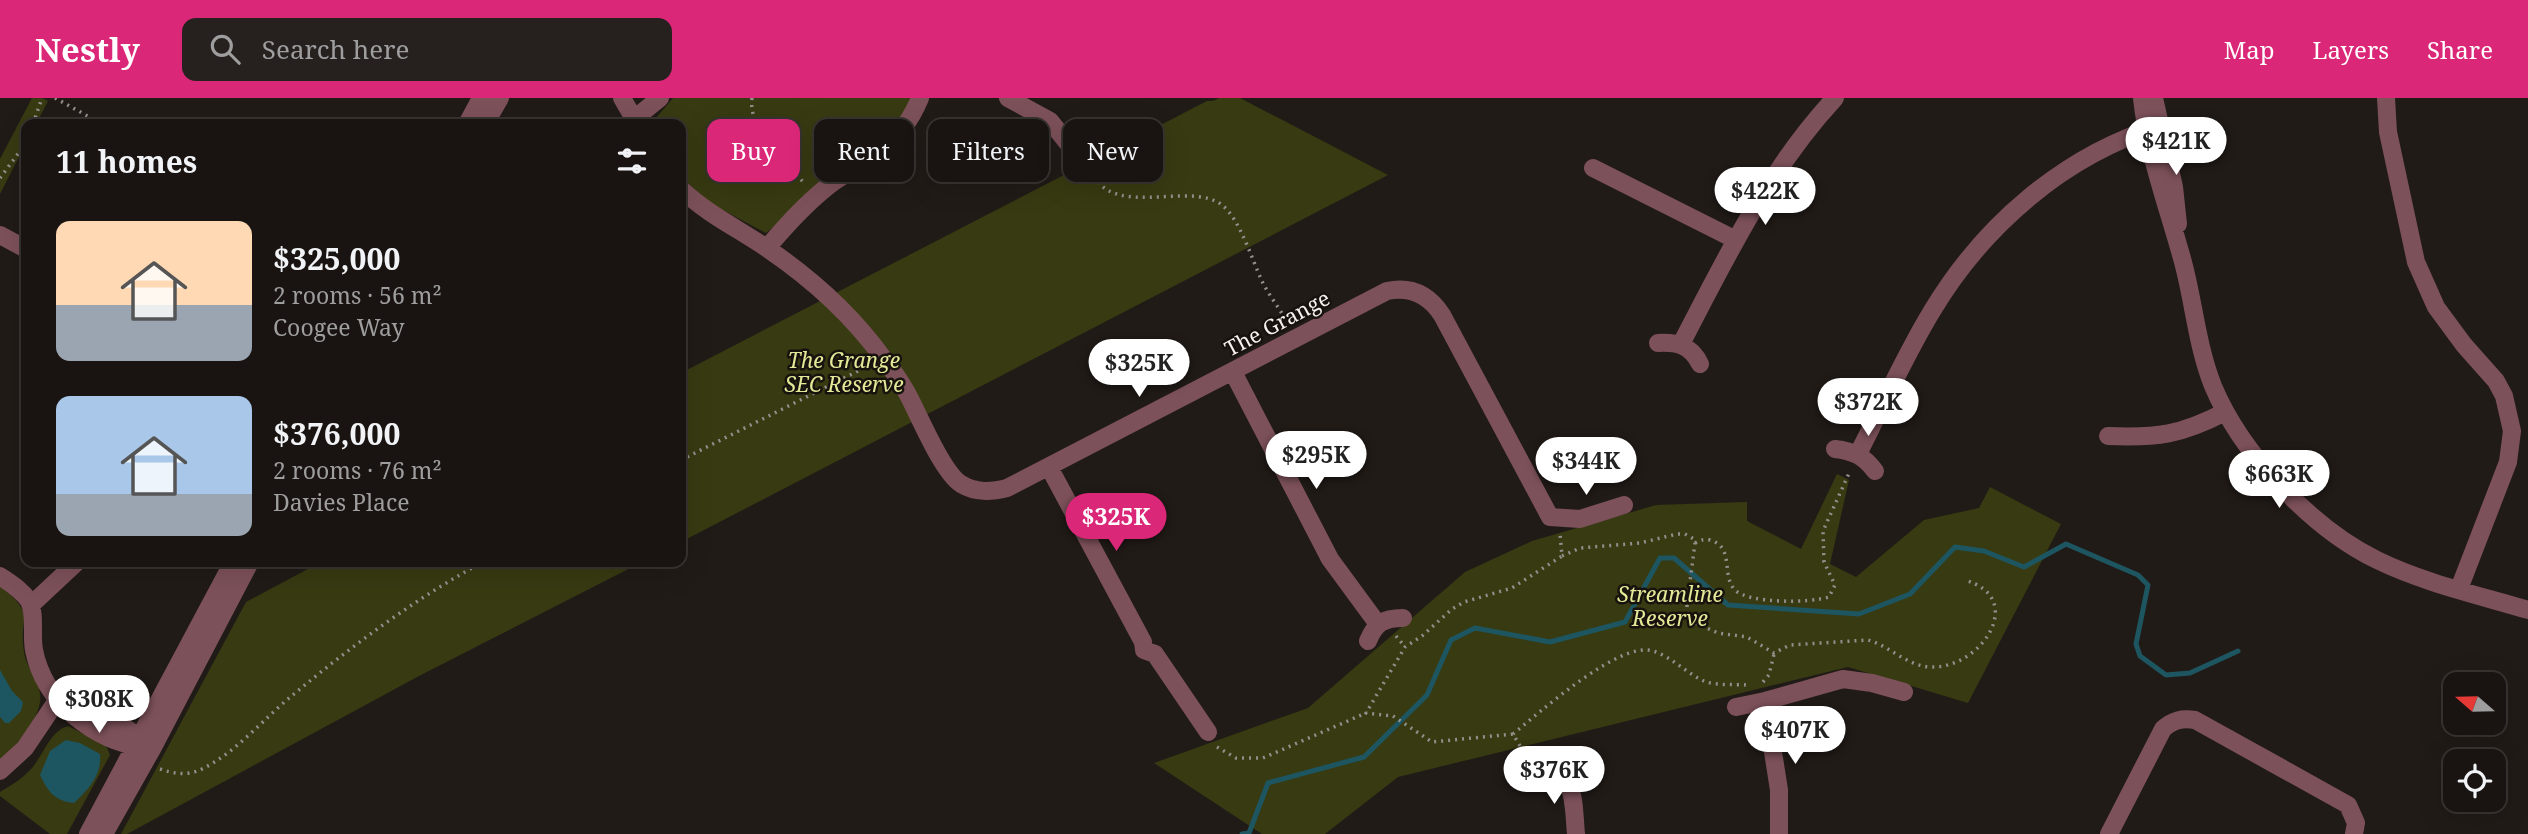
<!DOCTYPE html>
<meta charset="utf-8">
<style>
body{margin:0;font-family:"Noto Serif",serif;background:#26211f;color:#f1f3f6;height:100vh;display:flex;flex-direction:column;font-size:26px;white-space:nowrap}
*{box-sizing:border-box;margin:0}
p{font-size:23px;color:#9f9e9f}
.icon{flex:none;width:38px;height:38px;fill:none;stroke:currentColor;stroke-width:2;stroke-linecap:round;stroke-linejoin:round}
.map{position:relative;flex:1;overflow:hidden}
.panel{position:absolute;left:21px;top:21px;width:665px;height:448px;display:flex;flex-direction:column;background:#191411;border-radius:14px;box-shadow:0 7px 28px #0002,0 0 0 2px #373331}
.panel>*{flex:none}
.top-card{position:absolute;left:707px;top:21px;width:665px;height:63px;display:flex;gap:14px}
.needle{width:46px;rotate:290deg}
.buttons{position:absolute;left:2443px;top:574px;display:grid;gap:14px}
.buttons a{display:grid;place-items:center;width:63px;height:63px;border-radius:14px;background:#191411;box-shadow:0 7px 28px #0002,0 0 0 2px #373331;font-size:35px}
.price{position:absolute;translate:-50% -60px;padding:0 16px;border-radius:24px;background:#fff;color:#222;font-size:23px;line-height:46px;filter:drop-shadow(0 2px 4px #0008)}
.price::after{content:'';position:absolute;left:50%;top:42px;width:21px;height:16px;margin-left:-10px;background:inherit;clip-path:polygon(0 0,100% 0,50% 100%)}
.price.on{background:#db2777;color:#fff}
ul{padding:0;list-style:none}
li{display:flex;align-items:center;gap:21px;height:175px;padding:0 35px}
li span{display:grid;place-items:center;flex:none;width:196px;height:140px;border-radius:14px;color:#555}
li>.icon{margin-inline-start:auto}
span .icon{width:84px;height:84px;fill:#fffc;stroke-width:1}
li b{font-size:30px}
h2{display:flex;justify-content:space-between;align-items:center;height:84px;padding:0 35px;font-size:30px}
.pill{padding:0 24px;border-radius:14px;background:#191411;box-shadow:0 7px 28px #0002,0 0 0 2px #373331;font-size:24px;line-height:63px}
.pill.on{background:#db2777;color:#fff}
header{display:flex;align-items:center;gap:42px;box-sizing:border-box;height:98px;padding:0 35px;background:#db2777;color:#fff}
header strong{font-size:33px}
nav{display:flex;gap:38px;margin-inline-start:auto;font-size:24px}
.search{width:490px;height:63px;background:#26211f;display:flex;align-items:center;gap:18px;box-sizing:border-box;padding:0 24px;border-radius:14px;color:#9f9e9f;font-size:26px}
.map>svg:first-child{display:block}
</style>
<header>
<strong>Nestly</strong>
<div class="search"><svg class="icon" aria-label="search" viewBox="0 0 24 24"><circle cx="10" cy="10" r="6"/><path d="M15 15l6 6"/></svg>Search here</div>
<nav><a>Map</a><a>Layers</a><a>Share</a></nav>
</header>
<div class="map">
<svg width="2528" height="736" viewBox="0 0 2528 736">
<rect width="100%" height="100%" fill="#211b17"/>
<path fill="#383a12" d="M 32,0 L 42,0 L 48,3 L 36,26 L 26,26 L 26,45 L 0,96 L 0,61 Z
M 673,0 L 913,0 L 894,32 L 766,135 L 704,102 L 681,77 L 681,26 L 651,26 Z
M 1219,0 L 1240,0 L 1388,77 L 681,444 L 681,275 L 1207,3 L 1213,3 Z
M 1837,376 L 1849,382 L 1830,466 L 1856,479 L 1924,422 L 1979,410 L 1990,389 L 2061,426 L 1968,605 L 1848,569 L 1398,679 L 1325,736 L 1262,736 L 1154,665 L 1308,610 L 1465,474 L 1532,443 L 1656,407 L 1747,404 L 1747,423 L 1801,451 Z
M 321,464 L 642,464 L 419,578 L 127,736 L 121,736 L 246,504 Z
M 0,488 C 38,519 18,517 24,554 C 26,569 38,580 40,595 C 44,618 15,649 0,663 Z
M 68,628 L 106,647 L 110,657 L 67,736 L 50,736 L 0,698 L 0,694 C 12,687 23,680 32,670 C 44,656 50,633 68,628 Z"/>
<path fill="#1d5660" d="M 0,572 L 12,593 L 23,604 L 21,613 L 9,625 L 5,625 L 0,619 Z
M 66,642 L 80,645 L 100,656 C 102,677 89,691 74,705 C 55,703 48,694 40,677 L 50,653 Z"/>
<g fill="none" stroke-linecap="round" stroke-linejoin="round">
<path stroke="#1d5660" stroke-width="5" d="M 1242,736 L 1249,735 L 1268,685 L 1364,659 L 1427,597 L 1451,542 L 1475,530 L 1550,544 L 1625,524 L 1660,460 L 1674,460 L 1728,507 L 1859,516 L 1910,496 L 1955,449 L 1984,453 L 2024,469 L 2066,446 L 2138,477 L 2148,487 L 2136,546 L 2140,558 L 2166,577 L 2190,575 L 2238,553"/>
<path stroke="#948f8c" stroke-width="3.5" stroke-dasharray="2 5" stroke-linecap="butt" d="M 55,0 L 102,26
M 752,0 C 748,33 785,63 805,86
M 33,26 L 42,0
M 1087,66 C 1092,74 1097,86 1106,91 C 1136,111 1195,86 1222,107 C 1240,121 1252,162 1262,183 C 1269,198 1280,210 1287,225
M 0,80 L 26,45
M 681,362 L 870,267
M 1695,445 C 1700,442 1704,441 1710,442 C 1735,449 1721,478 1735,492 C 1749,506 1810,505 1829,499 L 1835,487 L 1824,464 L 1823,433 L 1850,373
M 1562,458 L 1580,450 L 1640,445 L 1677,436 L 1685,436 L 1694,441 L 1695,445 L 1687,507 L 1687,514 L 1693,524 L 1718,535 L 1747,539 L 1774,555 L 1790,547 L 1868,542 C 1890,548 1908,569 1932,569 C 1982,570 2028,499 1964,482
M 1396,538 L 1405,549
M 1763,584 L 1769,577 L 1774,556
M 1513,636 C 1539,615 1620,542 1653,553 C 1672,559 1686,575 1704,583 C 1716,588 1734,586 1747,587
M 1217,649 L 1236,660 L 1263,660 L 1366,615
M 1527,660 L 1513,636 L 1432,644 L 1393,618 L 1366,615 L 1405,549 L 1422,538 L 1452,511 L 1464,504 L 1512,490 L 1562,458 L 1560,436
M 160,671 C 175,676 188,678 202,671 C 237,654 264,620 294,596 C 353,547 416,500 483,464"/>
<path stroke="#7d515a" stroke-width="18" d="M 622,0 L 637,26
M 1008,0 L 1050,23 L 1075,54
M 2142,0 C 2148,57 2168,109 2183,164 C 2194,205 2197,248 2213,288 C 2241,355 2311,430 2377,462 C 2424,485 2478,497 2528,512
M 2154,0 L 2174,89 L 2178,126
M 2386,0 L 2388,34 L 2416,164 L 2436,209 L 2464,247 L 2496,283 L 2504,298 L 2512,333 L 2508,364 L 2459,491
M 634,21 L 660,0
M 467,26 L 481,0
M 485,26 L 500,0
M 1593,70 L 1736,142
M 681,91 C 707,116 739,131 768,151 C 812,181 852,217 883,260 C 892,271 900,283 907,295 C 919,317 942,374 961,386 C 976,395 991,394 1007,390 L 1387,193 C 1411,188 1429,197 1442,217 L 1550,419 L 1580,421 L 1624,407
M 0,137 L 26,151
M 767,150 C 787,126 807,104 832,85 C 845,75 861,69 874,59 C 894,46 911,22 920,0
M 1658,245 C 1677,244 1691,247 1700,266
M 1681,246 C 1726,160 1768,72 1835,0
M 1233,274 L 1330,461 L 1377,525
M 2108,338 C 2157,340 2181,337 2225,314
M 1835,351 C 1853,353 1864,358 1875,373
M 1858,356 C 1882,309 1904,259 1932,213 C 1983,128 2064,57 2160,28
M 1049,369 L 1143,544 L 1144,552 L 1155,556 L 1208,634
M 0,478 C 10,485 22,492 29,503 C 36,517 31,536 34,552 C 44,604 94,643 145,650
M 31,507 L 77,464
M 1368,543 C 1375,525 1384,520 1403,520
M 58,601 C 90,611 123,624 148,647
M 1765,603 L 1779,692 L 1779,736
M 1736,609 L 1765,603 L 1843,581 L 1872,585 L 1904,594
M 1536,672 C 1577,667 1573,706 1576,736
M 0,673 L 25,650 L 58,601
M 88,736 L 233,464
M 104,736 L 152,651 L 250,464
M 2109,736 L 2163,631 C 2173,622 2182,620 2195,622 L 2348,707 L 2356,725 L 2354,736"/>
</g>
<g text-anchor="middle" dominant-baseline="central" stroke-width="5" stroke-linejoin="round" paint-order="stroke">
<g font-size="21" fill="#f7f2f0" stroke="#18120f">
<text transform="translate(1277 225) rotate(-28)">The Grange</text>
</g>
<g font-size="21" font-style="italic" fill="#e3e996" stroke="#18120f">
<text x="844" y="262">The Grange<tspan x="844" dy="24">SEC Reserve</tspan></text>
<text x="1670" y="496">Streamline<tspan x="1670" dy="24">Reserve</tspan></text>
</g>
</g>
</svg>
<div class="buttons">
<a><svg class="needle" viewBox="-14 -14 28 28"><path d="M0-13l5 13h-10z" fill="#e53935"/><path d="M0 13l5-13h-10z" fill="#9f9e9f"/></svg></a>
<a><svg class="icon" aria-label="locate" viewBox="0 0 24 24"><circle cx="12" cy="12" r="6"/><path d="M12 2v4M12 18v4M2 12h4M18 12h4"/></svg></a>
</div>
<b class="price" style="left:2176px;top:79px">$421K</b>
<b class="price" style="left:1765px;top:129px">$422K</b>
<b class="price" style="left:1139px;top:301px">$325K</b>
<b class="price" style="left:1868px;top:340px">$372K</b>
<b class="price" style="left:1316px;top:393px">$295K</b>
<b class="price" style="left:1586px;top:399px">$344K</b>
<b class="price" style="left:2279px;top:412px">$663K</b>
<b class="price on" style="left:1116px;top:455px">$325K</b>
<b class="price" style="left:99px;top:637px">$308K</b>
<b class="price" style="left:1795px;top:668px">$407K</b>
<b class="price" style="left:1554px;top:708px">$376K</b>
<div class="top-card">
<a class="pill on">Buy</a>
<a class="pill">Rent</a>
<a class="pill">Filters</a>
<a class="pill">New</a>
</div>
<section class="panel">
<h2>11 homes<svg class="icon" aria-label="filters" viewBox="0 0 24 24"><path d="M4 7h16M4 17h16"/><circle cx="9" cy="7" r="2"/><circle cx="15" cy="17" r="2"/></svg></h2>
<ul>
<li><span style="background:linear-gradient(#ffd9b3 60%,#9aa5b1 0)"><svg class="icon" aria-label="home" viewBox="0 0 24 24"><path d="M3 11l9-7 9 7M6 9v11h12V9"/></svg></span><div><b>$325,000</b><p>2 rooms · 56 m²</p><p>Coogee Way</p></div></li>
<li><span style="background:linear-gradient(#a9c7e8 70%,#9aa5b1 0)"><svg class="icon" aria-label="home" viewBox="0 0 24 24"><path d="M3 11l9-7 9 7M6 9v11h12V9"/></svg></span><div><b>$376,000</b><p>2 rooms · 76 m²</p><p>Davies Place</p></div></li>
</ul>
</section>
</div>
